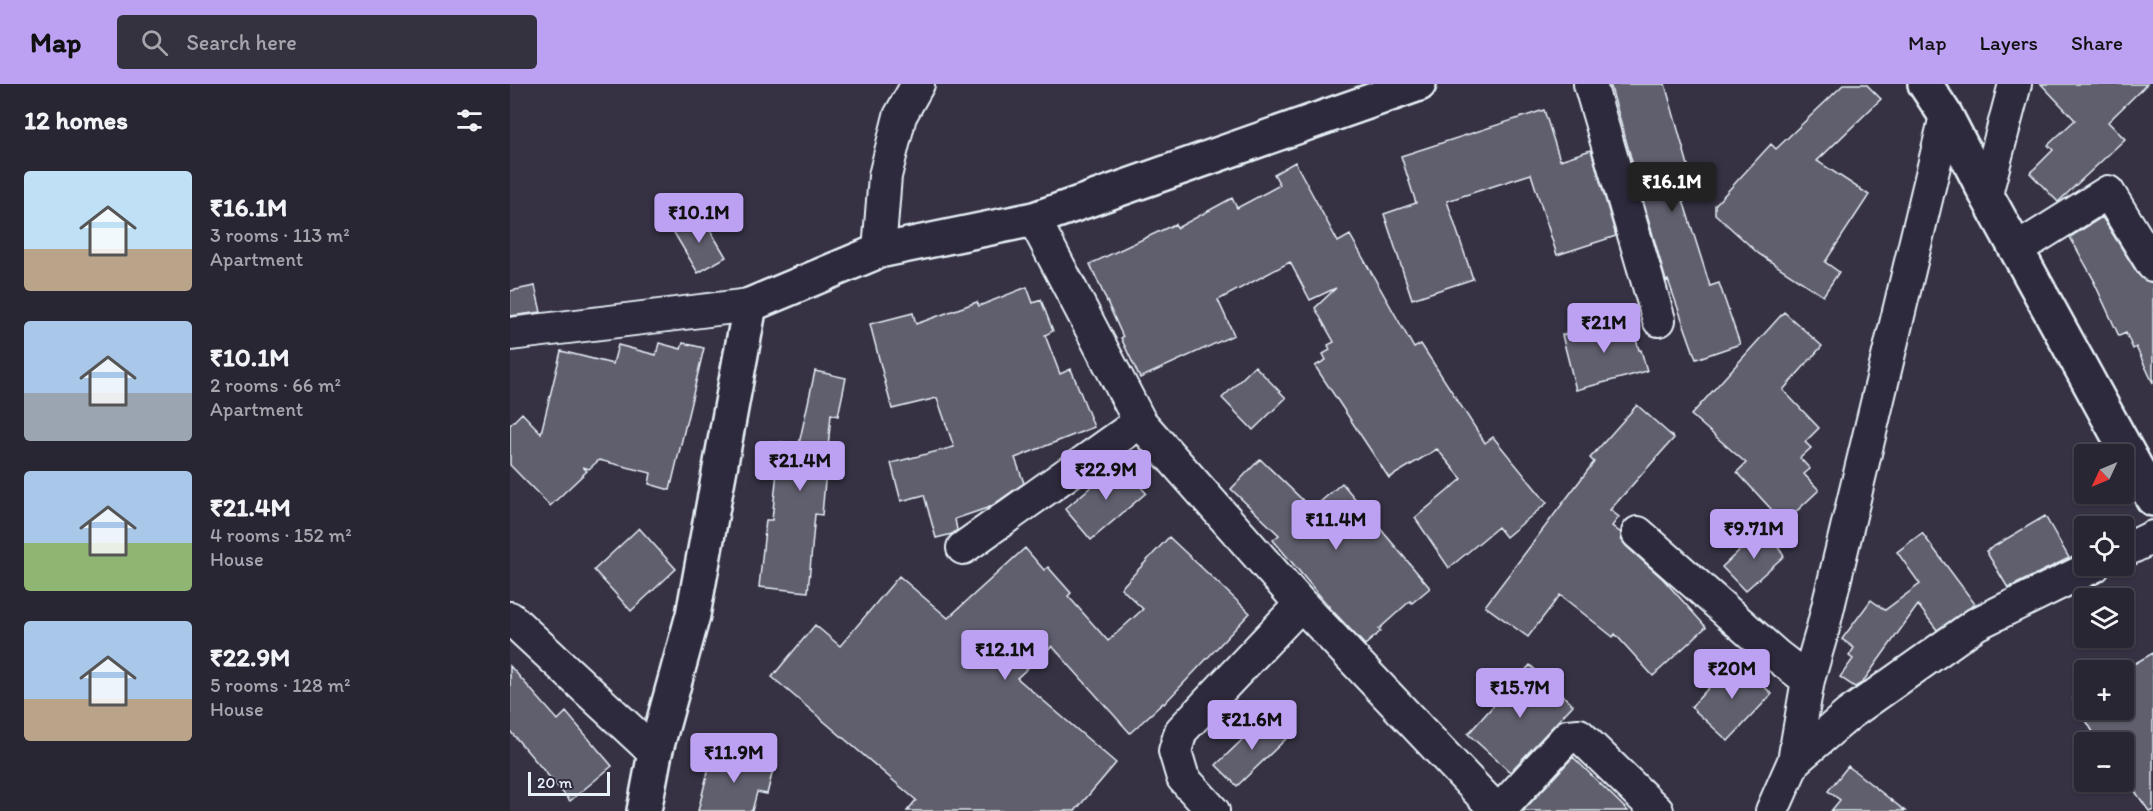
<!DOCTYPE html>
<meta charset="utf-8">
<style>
body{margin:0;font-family:Itim,sans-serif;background:#34323f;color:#f1f3f6;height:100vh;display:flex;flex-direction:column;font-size:22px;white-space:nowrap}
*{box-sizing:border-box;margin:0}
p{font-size:20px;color:#a5a5ac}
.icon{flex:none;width:33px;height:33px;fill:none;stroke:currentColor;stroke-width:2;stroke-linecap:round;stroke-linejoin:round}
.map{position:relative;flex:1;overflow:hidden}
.drawer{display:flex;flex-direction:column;background:#282633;width:510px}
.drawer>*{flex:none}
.needle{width:39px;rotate:226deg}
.tools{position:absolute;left:1564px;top:360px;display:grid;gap:12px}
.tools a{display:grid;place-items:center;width:60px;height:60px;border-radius:6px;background:#282633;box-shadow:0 2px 4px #0004,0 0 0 2px #44434e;font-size:30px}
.scale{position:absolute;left:18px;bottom:15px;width:82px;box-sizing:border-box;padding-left:6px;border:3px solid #e8f1f8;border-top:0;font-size:16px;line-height:21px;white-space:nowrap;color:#e8f1f8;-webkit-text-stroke:4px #2f2a3d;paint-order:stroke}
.price{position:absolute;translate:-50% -51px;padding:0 14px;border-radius:6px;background:#bca0f2;color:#111;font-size:20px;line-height:39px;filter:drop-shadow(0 2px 3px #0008)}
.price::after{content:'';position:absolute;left:50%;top:36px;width:18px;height:14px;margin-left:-9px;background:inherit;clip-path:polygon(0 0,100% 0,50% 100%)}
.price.active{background:#222;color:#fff}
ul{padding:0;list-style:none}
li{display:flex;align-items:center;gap:18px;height:150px;padding:0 24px}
li span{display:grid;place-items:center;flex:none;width:168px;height:120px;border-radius:6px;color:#555}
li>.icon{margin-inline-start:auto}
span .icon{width:72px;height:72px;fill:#fffc;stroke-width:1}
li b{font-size:26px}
h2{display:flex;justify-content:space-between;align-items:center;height:72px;padding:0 24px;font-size:26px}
header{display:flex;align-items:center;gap:36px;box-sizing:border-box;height:84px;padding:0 30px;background:#bca0f2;color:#111}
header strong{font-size:28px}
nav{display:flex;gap:33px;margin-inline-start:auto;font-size:21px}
.search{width:420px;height:54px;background:#34323f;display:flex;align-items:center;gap:15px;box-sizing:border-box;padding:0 21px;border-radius:6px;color:#a5a5ac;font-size:22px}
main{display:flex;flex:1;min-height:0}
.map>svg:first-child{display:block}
</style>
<header>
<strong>Map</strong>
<div class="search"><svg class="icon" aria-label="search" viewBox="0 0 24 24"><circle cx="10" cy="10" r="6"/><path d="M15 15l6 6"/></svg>Search here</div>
<nav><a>Map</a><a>Layers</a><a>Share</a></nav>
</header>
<main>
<section class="drawer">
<h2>12 homes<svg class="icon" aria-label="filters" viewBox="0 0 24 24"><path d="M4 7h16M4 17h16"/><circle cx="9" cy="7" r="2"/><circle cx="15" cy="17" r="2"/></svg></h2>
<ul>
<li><span style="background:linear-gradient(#bfe0f5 65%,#b9a48a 0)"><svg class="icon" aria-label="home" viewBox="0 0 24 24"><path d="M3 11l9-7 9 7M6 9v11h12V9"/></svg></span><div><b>₹16.1M</b><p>3 rooms · 113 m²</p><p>Apartment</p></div></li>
<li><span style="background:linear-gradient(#a9c7e8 60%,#9aa5b1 0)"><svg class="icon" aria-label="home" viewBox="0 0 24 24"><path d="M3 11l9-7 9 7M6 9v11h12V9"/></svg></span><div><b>₹10.1M</b><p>2 rooms · 66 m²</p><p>Apartment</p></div></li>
<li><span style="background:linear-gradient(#a9c7e8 60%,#8fb573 0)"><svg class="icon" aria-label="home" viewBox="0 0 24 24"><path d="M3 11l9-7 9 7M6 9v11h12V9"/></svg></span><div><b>₹21.4M</b><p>4 rooms · 152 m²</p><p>House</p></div></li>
<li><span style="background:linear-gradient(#a9c7e8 65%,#b9a48a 0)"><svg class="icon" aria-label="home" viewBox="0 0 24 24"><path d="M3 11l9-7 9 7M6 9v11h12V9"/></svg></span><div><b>₹22.9M</b><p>5 rooms · 128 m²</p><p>House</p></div></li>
</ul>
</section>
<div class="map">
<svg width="1643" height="727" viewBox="0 0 1643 727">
<rect width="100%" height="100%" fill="#363244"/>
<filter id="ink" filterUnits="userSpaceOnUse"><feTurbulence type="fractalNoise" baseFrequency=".0167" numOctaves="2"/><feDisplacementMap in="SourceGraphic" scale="12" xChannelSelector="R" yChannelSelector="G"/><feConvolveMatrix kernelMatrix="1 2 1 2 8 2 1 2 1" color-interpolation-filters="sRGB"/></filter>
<g filter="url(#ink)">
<path fill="#605e6e" stroke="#e8f1f8" stroke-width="1.5" d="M 1100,0 L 1155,0 L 1187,113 L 1166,94 L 1200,202 L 1209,199 L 1230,260 L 1186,275 L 1158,196 L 1156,197 Z
M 1334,0 L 1356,0 L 1371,15 L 1307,77 L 1359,111 L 1315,178 L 1329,188 L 1313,212 L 1249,170 L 1205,130 L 1205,121 L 1261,60 L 1266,65 Z
M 1531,0 L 1637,0 L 1598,38 L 1615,55 L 1548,118 L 1520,89 L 1543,66 L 1538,61 L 1565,36 Z
M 1034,26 L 1050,76 L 1081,66 L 1106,152 L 1047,171 L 1021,90 L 937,117 L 963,195 L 902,215 L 874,130 L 906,119 L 891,72 Z
M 785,78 L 828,158 L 840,151 L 904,264 L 911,260 L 975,359 L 983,353 L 1037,419 L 996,453 L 988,443 L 939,484 L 905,434 L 952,395 L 927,365 L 879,394 L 805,282 L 816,276 L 813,270 L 820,266 L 818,261 L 824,258 L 805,224 L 826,204 L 800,216 L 780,178 L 708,216 L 724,251 L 630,294 L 611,254 L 613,253 L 580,180 L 665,140 L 667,144 L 722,114 L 727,124 L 770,101 L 764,90 Z
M 191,131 L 216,173 L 188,189 L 163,147 Z
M 1592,133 L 1628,190 L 1634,196 L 1643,199 L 1643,299 L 1626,263 L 1623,265 L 1616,249 L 1609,252 L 1584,198 L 1585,198 L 1560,153 Z
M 25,202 L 31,228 L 0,232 L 0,207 Z
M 517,203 L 523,219 L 531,216 L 543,247 L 535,251 L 550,290 L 561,285 L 584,343 L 505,374 L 514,399 L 480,423 L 445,435 L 447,446 L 442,450 L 426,454 L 414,411 L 391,417 L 381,379 L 444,363 L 427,314 L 382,325 L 360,240 L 403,229 L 406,240 L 467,218 L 469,222 Z
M 1274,228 L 1312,262 L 1273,306 L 1309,344 L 1295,358 L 1301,364 L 1290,374 L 1300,385 L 1294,390 L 1309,406 L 1274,439 L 1227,388 L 1236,379 L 1181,331 Z
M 1120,233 L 1129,266 L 1131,266 L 1137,287 L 1066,306 L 1052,251 Z
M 149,259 L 171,265 L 173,259 L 194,264 L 160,406 L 139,400 L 141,389 L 89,376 L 79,385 L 73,383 L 77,387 L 40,422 L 0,381 L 0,341 L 12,329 L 31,349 L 51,267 L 103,280 L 108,261 L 146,271 Z
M 745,282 L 776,314 L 743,346 L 712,314 Z
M 305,287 L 336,294 L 328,332 L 321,330 L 312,431 L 305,430 L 298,508 L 249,503 L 256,436 L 262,436 L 270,358 L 289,360 Z
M 1127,321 L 1164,354 L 1100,426 L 1109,433 L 1102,442 L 1111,449 L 1111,455 L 1116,462 L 1153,495 L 1196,543 L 1143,592 L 1105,550 L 1103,553 L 1050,511 L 1018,553 L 975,522 L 1084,378 L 1080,374 Z
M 750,375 L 802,425 L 832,399 L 920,504 L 902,519 L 900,517 L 869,545 L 871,547 L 855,561 L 821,525 L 763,456 L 769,451 L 721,405 Z
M 610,378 L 636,409 L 581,456 L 555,425 Z
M 1535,432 L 1559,474 L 1498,504 L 1476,467 Z
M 1254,443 L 1274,472 L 1235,507 L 1212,483 Z
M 129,444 L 166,485 L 121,527 L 84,486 Z
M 1412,449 L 1465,520 L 1427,546 L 1408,521 L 1352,599 L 1345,603 L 1330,593 L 1343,575 L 1339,572 L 1344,564 L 1332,555 L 1361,516 L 1375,526 L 1410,500 L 1387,468 Z
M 659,453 L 740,529 L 654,620 L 653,619 L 620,649 L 542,562 L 507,594 L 606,679 L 565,727 L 397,727 L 406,716 L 262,593 L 305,541 L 330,562 L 389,492 L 438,534 L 515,464 L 534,486 L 538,483 L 561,509 L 558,512 L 598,557 L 633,525 L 611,504 Z
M 1643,569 L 1643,727 L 1639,727 L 1614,692 L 1614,658 L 1589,658 L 1563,615 L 1575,608 L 1575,626 L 1614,626 L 1613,586 Z
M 1225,575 L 1262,610 L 1218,657 L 1181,623 Z
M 1020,581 L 1063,621 L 1000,688 L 958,650 Z
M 0,582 L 48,636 L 56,628 L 102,682 L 60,717 L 0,647 Z
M 758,631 L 779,652 L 727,702 L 706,681 Z
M 203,667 L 264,682 L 257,710 L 247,708 L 242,727 L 188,727 Z
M 1063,673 L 1118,727 L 1013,727 Z
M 1338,682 L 1395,727 L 1321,727 L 1330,716 L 1318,707 Z"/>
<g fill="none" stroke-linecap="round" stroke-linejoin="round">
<g stroke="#e8f1f8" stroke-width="36">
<path id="minor" d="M 1080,0 L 1149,236
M 1476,110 L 1505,0
M 524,135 L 630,338 L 791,520 L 987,727
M 1505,164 L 1525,154 L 1598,108 L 1643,181
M 369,167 L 375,92 L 390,32 L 408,0
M 0,250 L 240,221
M 1128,449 L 1267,572 L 1298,596
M 453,464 L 630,338
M 1614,467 L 1643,453
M 0,534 L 145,669
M 1284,677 L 1339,630 L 1466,540 L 1584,482
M 703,727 L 673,694 L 665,667 L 671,647 L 791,520
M 989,727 L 1058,652 L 1069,651 L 1147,727
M 1262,727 L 1284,677 L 1298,596 L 1312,548 L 1436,32"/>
</g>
<g stroke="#e8f1f8" stroke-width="38">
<path id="tertiary" d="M 134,727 L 145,669 L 183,531 L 240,221 L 369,167 L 524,135 L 909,0"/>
</g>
<g stroke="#e8f1f8" stroke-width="38">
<path id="secondary" d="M 1415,0 L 1436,32 L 1476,110 L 1643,415"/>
</g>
<use href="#minor" stroke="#2f2a3d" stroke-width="32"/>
<use href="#tertiary" stroke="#2f2a3d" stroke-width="33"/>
<use href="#secondary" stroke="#2f2a3d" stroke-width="33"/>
</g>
</g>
</svg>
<div class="tools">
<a><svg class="needle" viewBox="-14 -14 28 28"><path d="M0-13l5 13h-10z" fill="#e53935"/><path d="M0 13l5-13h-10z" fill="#a5a5ac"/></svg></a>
<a><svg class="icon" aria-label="locate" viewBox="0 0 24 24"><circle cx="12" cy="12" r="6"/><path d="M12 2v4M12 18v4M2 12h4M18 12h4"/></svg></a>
<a><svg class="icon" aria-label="layers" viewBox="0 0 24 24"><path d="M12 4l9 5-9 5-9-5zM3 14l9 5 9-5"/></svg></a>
<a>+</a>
<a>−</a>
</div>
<div class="scale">20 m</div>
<b class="price active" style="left:1162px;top:129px">₹16.1M</b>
<b class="price" style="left:189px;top:160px">₹10.1M</b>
<b class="price" style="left:1094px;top:270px">₹21M</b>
<b class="price" style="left:290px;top:408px">₹21.4M</b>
<b class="price" style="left:596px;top:417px">₹22.9M</b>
<b class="price" style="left:826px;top:467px">₹11.4M</b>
<b class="price" style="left:1244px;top:476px">₹9.71M</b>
<b class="price" style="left:495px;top:597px">₹12.1M</b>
<b class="price" style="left:1222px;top:616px">₹20M</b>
<b class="price" style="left:1010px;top:635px">₹15.7M</b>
<b class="price" style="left:742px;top:667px">₹21.6M</b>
<b class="price" style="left:224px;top:700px">₹11.9M</b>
</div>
</main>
